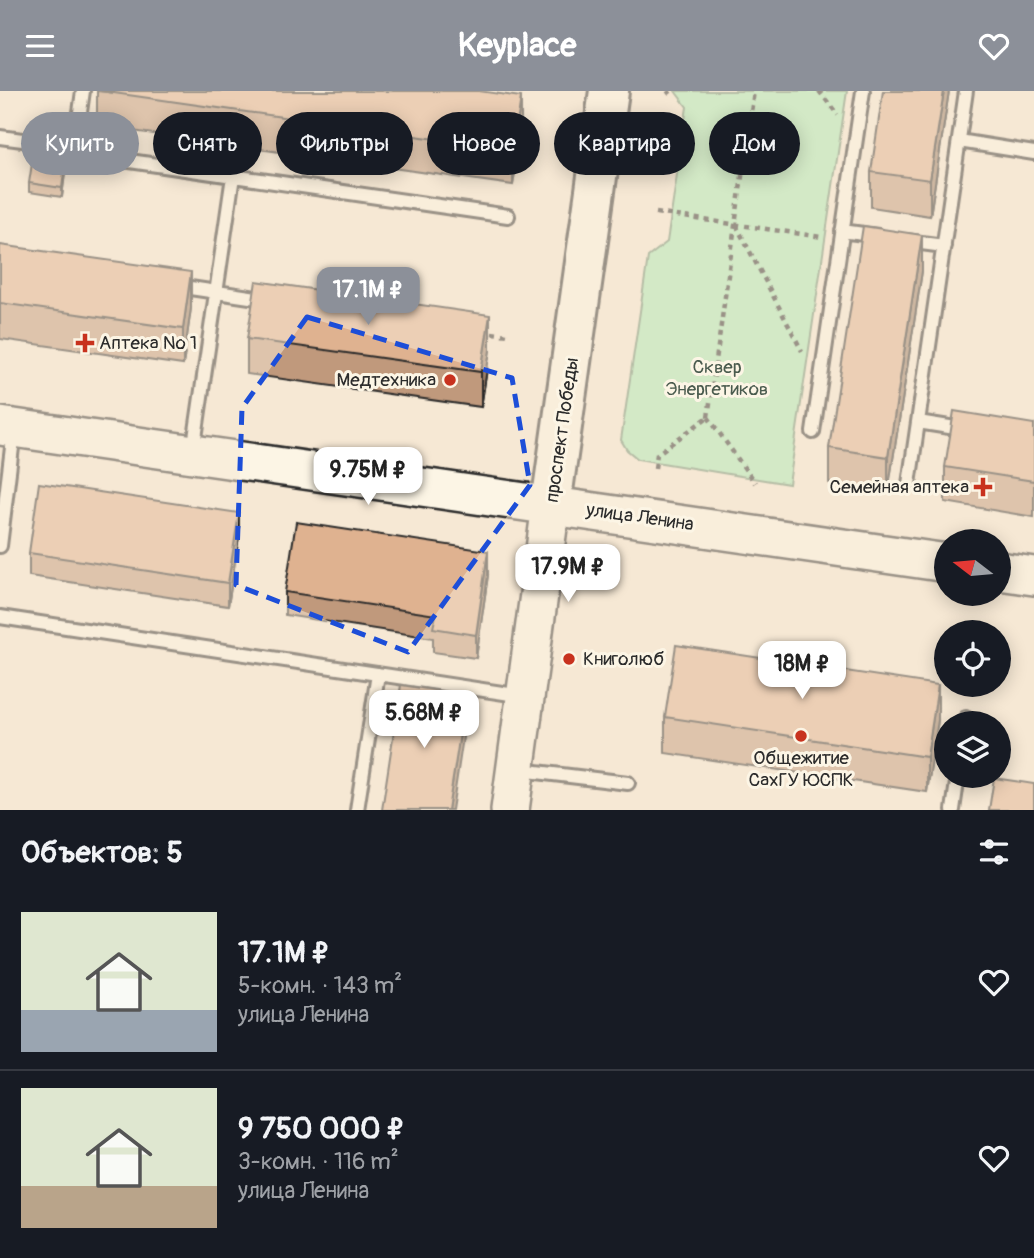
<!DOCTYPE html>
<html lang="ru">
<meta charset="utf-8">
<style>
body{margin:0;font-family:Pangolin,sans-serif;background:#20242c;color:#f1f3f6;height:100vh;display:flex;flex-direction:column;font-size:26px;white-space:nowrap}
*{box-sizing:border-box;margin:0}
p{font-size:23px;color:#9ea1a6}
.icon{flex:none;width:38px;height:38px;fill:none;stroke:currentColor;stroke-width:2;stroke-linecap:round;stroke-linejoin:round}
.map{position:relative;height:719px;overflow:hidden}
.sheet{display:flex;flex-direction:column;background:#171b24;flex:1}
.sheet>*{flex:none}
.top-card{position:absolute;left:21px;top:21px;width:992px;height:63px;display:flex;gap:14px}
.needle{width:46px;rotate:286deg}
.fabs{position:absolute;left:934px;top:438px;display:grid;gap:14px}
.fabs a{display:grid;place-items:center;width:77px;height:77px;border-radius:50%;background:#171b24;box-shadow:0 4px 18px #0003;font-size:35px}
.price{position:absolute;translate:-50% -60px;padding:0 16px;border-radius:14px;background:#fff;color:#222;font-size:23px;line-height:46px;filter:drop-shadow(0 2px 4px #0008)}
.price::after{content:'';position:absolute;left:50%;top:42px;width:21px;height:16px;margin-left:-10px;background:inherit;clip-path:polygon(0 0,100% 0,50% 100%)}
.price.on{background:#8c9099;color:#fff}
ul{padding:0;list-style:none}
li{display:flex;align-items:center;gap:21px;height:175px;padding:0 21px}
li+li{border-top:2px solid #363941}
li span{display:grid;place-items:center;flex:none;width:196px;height:140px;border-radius:0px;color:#555}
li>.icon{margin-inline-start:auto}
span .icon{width:84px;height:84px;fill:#fffc;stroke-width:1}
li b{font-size:30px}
h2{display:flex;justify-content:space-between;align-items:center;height:84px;padding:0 21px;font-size:30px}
.tag{padding:0 24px;border-radius:32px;background:#171b24;box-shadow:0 4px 18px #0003;font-size:24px;line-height:63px}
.tag.on{background:#8c9099;color:#fff}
header{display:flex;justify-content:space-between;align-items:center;height:91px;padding:0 21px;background:#8c9099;color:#fff;font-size:32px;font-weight:800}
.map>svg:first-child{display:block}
</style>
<header><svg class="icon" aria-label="menu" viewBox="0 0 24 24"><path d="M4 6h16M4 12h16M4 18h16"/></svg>Keyplace<svg class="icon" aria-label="heart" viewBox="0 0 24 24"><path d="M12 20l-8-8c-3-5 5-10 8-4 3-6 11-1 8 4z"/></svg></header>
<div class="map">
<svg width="1034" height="719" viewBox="0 0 1034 719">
<rect width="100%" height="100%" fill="#f6e8d4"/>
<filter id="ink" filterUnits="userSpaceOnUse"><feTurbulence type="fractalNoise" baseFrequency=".0143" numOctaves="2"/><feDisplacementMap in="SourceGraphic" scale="14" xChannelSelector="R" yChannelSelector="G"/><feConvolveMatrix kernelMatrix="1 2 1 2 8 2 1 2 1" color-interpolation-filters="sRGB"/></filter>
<g filter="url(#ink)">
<path fill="#a8ebb6" stroke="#6a8b70" stroke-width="2" d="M 675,0 L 847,0 L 789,393 L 638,368 L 627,359 L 621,349 L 648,166 L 667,151 L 687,16 Z"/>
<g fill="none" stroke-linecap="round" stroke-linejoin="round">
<g stroke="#2b2b2b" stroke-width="18">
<path id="lane" d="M 966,0 L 918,331 L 968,339
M 0,46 L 75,56 L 109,67 L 508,125
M 959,50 L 1034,62
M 75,56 L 83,0
M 842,140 L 878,145
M 906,150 L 944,155
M 177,195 L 270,209
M 813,341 L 863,0
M 193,361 L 233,85
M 909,393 L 918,331
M 0,455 L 14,340
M 0,526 L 523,605
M 965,632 L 966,627
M 520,679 L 628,692
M 357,719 L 378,583
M 953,719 L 958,684"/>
</g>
<g stroke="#2b2b2b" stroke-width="42">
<path id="secondary" d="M 0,335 L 947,472
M 999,480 L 1034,485
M 510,719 L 551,414"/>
</g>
<g stroke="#2b2b2b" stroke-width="44">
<path id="primary" d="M 551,414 L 609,0"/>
</g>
<path stroke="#2b2b2b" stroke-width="4.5" stroke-dasharray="5 5" stroke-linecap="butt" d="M 819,0 L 838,24
M 667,3 L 671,0
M 656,122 L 822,146
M 736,134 L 802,260
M 492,242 L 508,244
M 708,326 L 754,0
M 708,326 L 755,392
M 655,377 L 657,363 L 708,326"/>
<use href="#lane" stroke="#fcf5e5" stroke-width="12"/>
<use href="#secondary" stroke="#fcf5e5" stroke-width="37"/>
<use href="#primary" stroke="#fcf5e5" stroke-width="38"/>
</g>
<path fill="#c0997c" stroke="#2b2b2b" stroke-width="2" d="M 97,0 L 521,41 L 513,94 L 97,35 Z
M 949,0 L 930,125 L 871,116 L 871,81 Z
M 67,66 L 62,106 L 29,101 L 29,92 Z
M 0,154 L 191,217 L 183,274 L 0,248 Z
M 922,180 L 888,401 L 829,392 L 829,357 Z
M 247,248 L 490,259 L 481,316 L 247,283 Z
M 1034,333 L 1034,426 L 945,411 L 945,376 Z
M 239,445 L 228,515 L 29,485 L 29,462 Z
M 488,484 L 476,567 L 433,561 L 433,547 L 285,524 L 285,501 Z
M 665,626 L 938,629 L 927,701 L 665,662 Z"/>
<path fill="#9c7d65" stroke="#2b2b2b" stroke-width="2" d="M 944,0 L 949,0 L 930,125 L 930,89 Z
M 521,6 L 521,41 L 513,94 L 513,59 Z
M 67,58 L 67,66 L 62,106 L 62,97 Z
M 922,144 L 922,180 L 888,401 L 888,366 Z
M 191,181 L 191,217 L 183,274 L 183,238 Z
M 490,224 L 490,259 L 481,316 L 481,281 Z
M 239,422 L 239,445 L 228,515 L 228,492 Z
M 488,460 L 488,484 L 476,567 L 476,544 Z
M 938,594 L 938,629 L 927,701 L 927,666 Z
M 466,604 L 466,627 L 452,719 L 448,719 Z"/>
<path fill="#dfb290" stroke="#2b2b2b" stroke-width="2" d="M 100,0 L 479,0 L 521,6 L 513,59 Z
M 883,0 L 944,0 L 930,89 L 871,81 Z
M 35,53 L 67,58 L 62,97 L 29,92 Z
M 863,135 L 922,144 L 888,366 L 829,357 Z
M 0,154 L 191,181 L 183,238 L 0,212 Z
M 256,190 L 490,224 L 481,281 L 247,248 Z
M 954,320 L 1034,333 L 1034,390 L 945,376 Z
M 39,392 L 239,422 L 228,492 L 29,462 Z
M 296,431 L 488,460 L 476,544 L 433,537 L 436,524 L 285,501 Z
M 676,554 L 938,594 L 927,666 L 665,626 Z
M 401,594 L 466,604 L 448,719 L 382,719 Z
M 994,687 L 1034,693 L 1034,719 L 989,719 Z"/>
</g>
<path d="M0 0H1034V719H0ZM 307,226 L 512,287 L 530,394 L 408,561 L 236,494 L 242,317 Z" fill="#f6e8d4" fill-opacity=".55" fill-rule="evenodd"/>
<path fill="none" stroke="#1d4ed8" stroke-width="5" stroke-dasharray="14 9" stroke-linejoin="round" d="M 307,226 L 512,287 L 530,394 L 408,561 L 236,494 L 242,317 Z"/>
<g fill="#c8321e" stroke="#fcf5e5" stroke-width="2.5">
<path d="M81.5 241.5h7v7h7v7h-7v7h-7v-7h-7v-7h7z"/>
<circle cx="450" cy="289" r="7"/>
<path d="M979.5 385.5h7v7h7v7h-7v7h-7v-7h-7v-7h7z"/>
<circle cx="569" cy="568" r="7"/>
<circle cx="801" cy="645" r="7"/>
</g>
<g text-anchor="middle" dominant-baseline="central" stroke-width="6" stroke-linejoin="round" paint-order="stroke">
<g font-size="19" fill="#2b2b2b" stroke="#fcf5e5" text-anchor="start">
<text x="99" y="252">Аптека № 1</text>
<text x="436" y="289" text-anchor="end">Медтехника</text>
<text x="969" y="396" text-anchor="end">Семейная аптека</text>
<text x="583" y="568">Книголюб</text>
<text x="801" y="667" text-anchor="middle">Общежитие<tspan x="801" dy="22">СахГУ ЮСПК</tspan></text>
</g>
<g font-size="19" fill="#4a5b4e" stroke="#fcf5e5">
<text x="717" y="276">Сквер<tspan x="717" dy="22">Энергетиков</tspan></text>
</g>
<g font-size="19" fill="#2b2b2b" stroke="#fcf5e5">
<text transform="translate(562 339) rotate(-82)">проспект Победы</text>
<text transform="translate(640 426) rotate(8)">улица Ленина</text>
</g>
</g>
</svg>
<div class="fabs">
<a><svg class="needle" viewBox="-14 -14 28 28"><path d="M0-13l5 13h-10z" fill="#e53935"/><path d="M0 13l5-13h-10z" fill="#9ea1a6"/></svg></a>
<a><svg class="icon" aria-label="locate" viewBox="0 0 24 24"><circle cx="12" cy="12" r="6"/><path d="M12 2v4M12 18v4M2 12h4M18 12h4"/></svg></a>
<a><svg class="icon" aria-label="layers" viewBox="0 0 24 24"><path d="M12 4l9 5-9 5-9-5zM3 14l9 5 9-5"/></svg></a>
</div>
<b class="price on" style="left:368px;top:236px">17.1M ₽</b>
<b class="price" style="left:368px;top:416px">9.75M ₽</b>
<b class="price" style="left:568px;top:513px">17.9M ₽</b>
<b class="price" style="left:802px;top:610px">18M ₽</b>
<b class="price" style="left:424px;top:659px">5.68M ₽</b>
<div class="top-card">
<a class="tag on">Купить</a>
<a class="tag">Снять</a>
<a class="tag">Фильтры</a>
<a class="tag">Новое</a>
<a class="tag">Квартира</a>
<a class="tag">Дом</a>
</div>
</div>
<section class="sheet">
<h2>Объектов: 5<svg class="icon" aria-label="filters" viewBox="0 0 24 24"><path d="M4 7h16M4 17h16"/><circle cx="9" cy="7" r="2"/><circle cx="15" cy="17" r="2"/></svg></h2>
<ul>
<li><span style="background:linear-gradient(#dfe7d0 70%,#9aa5b1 0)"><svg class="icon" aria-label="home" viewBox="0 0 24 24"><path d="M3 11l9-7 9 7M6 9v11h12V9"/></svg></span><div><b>17.1M ₽</b><p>5-комн. · 143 m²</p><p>улица Ленина</p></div><svg class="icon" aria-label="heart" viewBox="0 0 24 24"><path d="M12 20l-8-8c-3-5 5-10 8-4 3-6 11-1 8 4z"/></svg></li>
<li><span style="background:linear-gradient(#dfe7d0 70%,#b9a48a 0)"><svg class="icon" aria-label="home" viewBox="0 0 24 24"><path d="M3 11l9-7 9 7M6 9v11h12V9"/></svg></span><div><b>9 750 000 ₽</b><p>3-комн. · 116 m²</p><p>улица Ленина</p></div><svg class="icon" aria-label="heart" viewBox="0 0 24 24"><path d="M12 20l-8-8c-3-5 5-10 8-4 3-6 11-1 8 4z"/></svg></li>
</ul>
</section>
